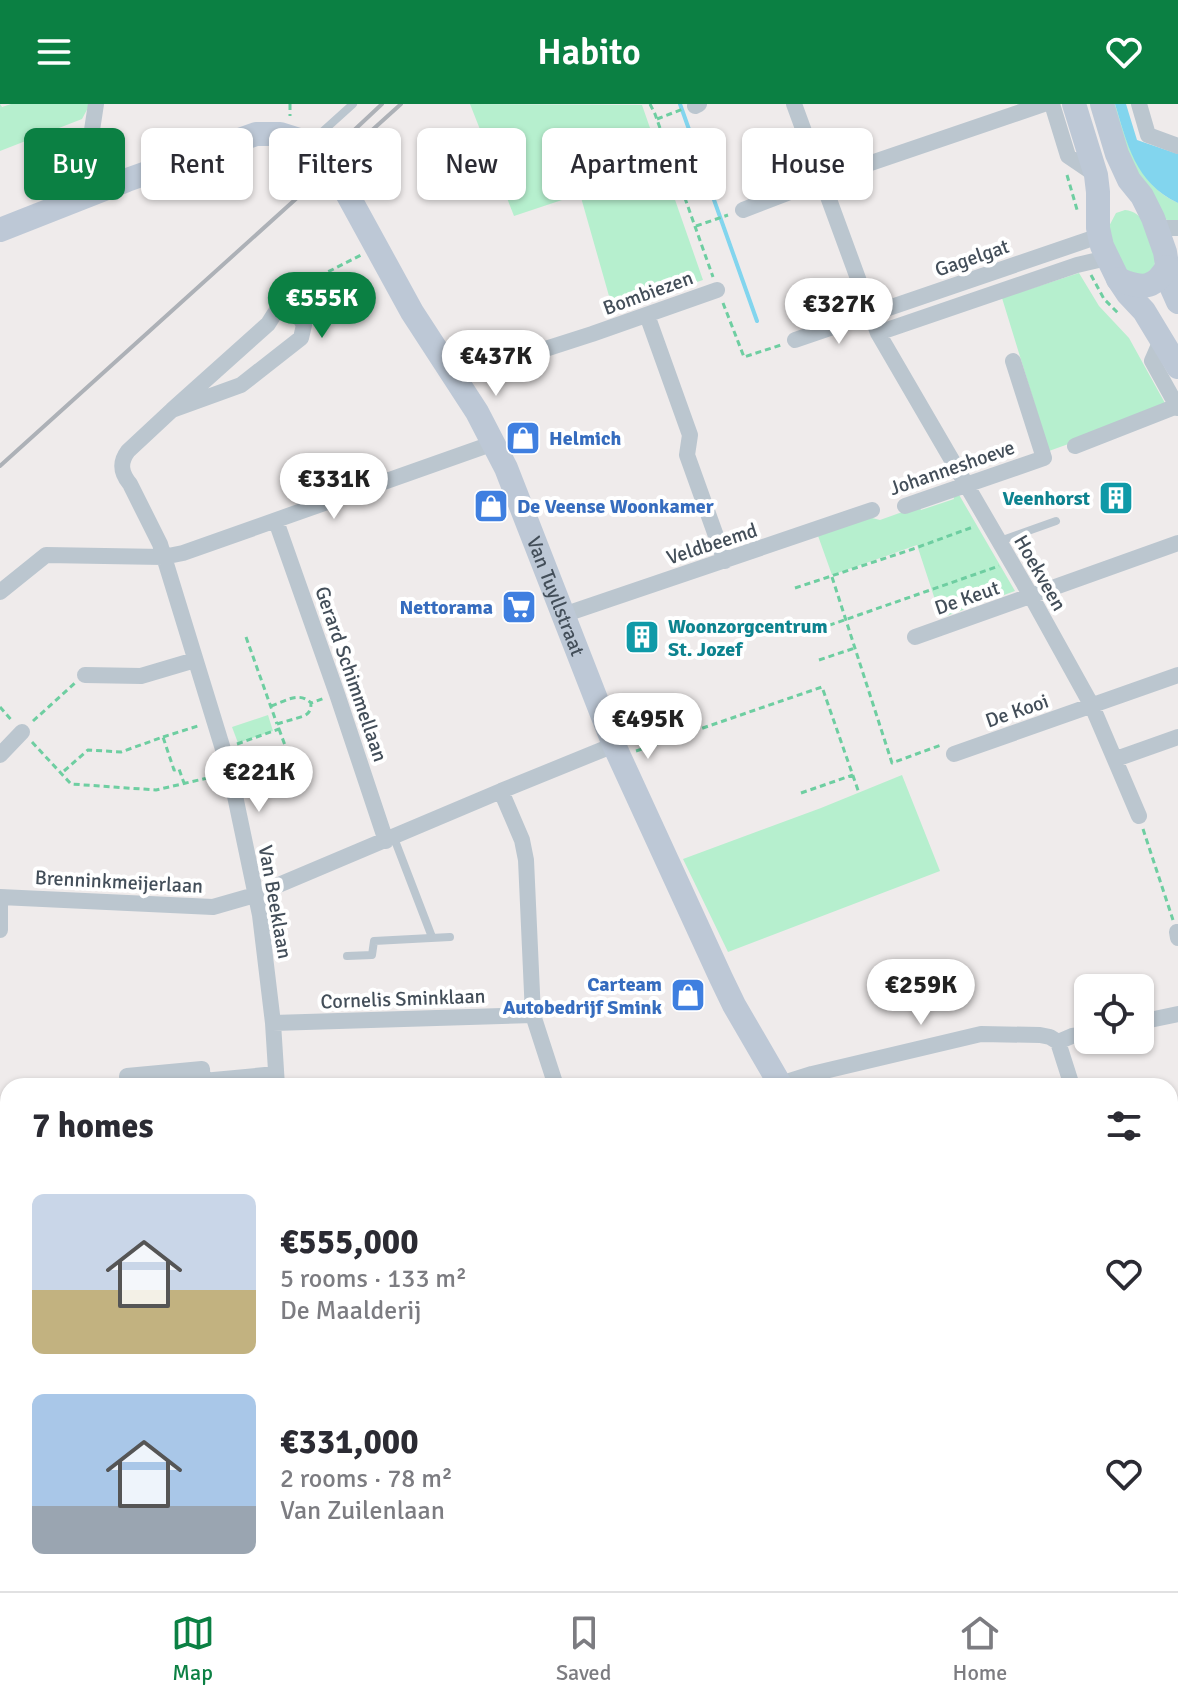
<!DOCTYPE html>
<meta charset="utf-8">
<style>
body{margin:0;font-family:Signika,sans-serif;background:#f2f2f3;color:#2b2b33;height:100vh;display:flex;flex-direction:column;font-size:30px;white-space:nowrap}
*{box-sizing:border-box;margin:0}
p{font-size:26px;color:#7c7c81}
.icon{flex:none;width:44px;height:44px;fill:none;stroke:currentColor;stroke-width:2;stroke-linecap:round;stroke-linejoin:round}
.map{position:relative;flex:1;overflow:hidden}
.panel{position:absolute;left:0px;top:974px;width:1178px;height:514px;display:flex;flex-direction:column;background:#fff;border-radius:24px 24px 0 0;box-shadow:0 2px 6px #0004}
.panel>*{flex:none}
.guide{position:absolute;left:24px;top:24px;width:1130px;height:72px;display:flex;gap:16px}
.tools{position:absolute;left:1074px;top:870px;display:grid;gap:16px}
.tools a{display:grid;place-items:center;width:80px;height:80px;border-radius:12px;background:#fff;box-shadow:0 2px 6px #0004;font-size:40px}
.price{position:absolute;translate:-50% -68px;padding:0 18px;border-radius:28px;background:#fff;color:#222;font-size:26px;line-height:52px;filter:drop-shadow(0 2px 4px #0008)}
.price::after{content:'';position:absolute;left:50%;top:48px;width:24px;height:18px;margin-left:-12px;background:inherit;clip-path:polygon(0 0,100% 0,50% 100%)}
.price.on{background:#0b8043;color:#fff}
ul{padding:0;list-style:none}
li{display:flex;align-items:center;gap:24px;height:200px;padding:0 32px}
li span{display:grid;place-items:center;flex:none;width:224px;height:160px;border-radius:12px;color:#555}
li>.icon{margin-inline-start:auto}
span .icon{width:96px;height:96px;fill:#fffc;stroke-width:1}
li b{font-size:34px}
h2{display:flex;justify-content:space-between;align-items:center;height:96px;padding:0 32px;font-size:34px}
.pill{padding:0 28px;border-radius:12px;background:#fff;box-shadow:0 2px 6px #0004;font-size:28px;line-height:72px}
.pill.on{background:#0b8043;color:#fff}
header{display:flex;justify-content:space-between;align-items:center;height:104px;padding:0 32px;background:#0b8043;color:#fff;font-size:36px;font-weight:600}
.tab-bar{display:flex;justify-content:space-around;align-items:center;height:112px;border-top:2px solid #e1e1e2;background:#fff;font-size:22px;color:#7c7c81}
.tab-bar a{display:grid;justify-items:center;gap:4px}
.tab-bar .on{color:#0b8043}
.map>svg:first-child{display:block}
</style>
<header><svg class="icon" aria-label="menu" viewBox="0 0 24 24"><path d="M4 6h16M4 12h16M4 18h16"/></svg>Habito<svg class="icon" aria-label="heart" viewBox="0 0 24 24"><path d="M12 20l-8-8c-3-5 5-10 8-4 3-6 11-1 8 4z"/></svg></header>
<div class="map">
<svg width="1178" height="1487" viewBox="0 0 1178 1487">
<rect width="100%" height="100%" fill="#efebeb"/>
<path fill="#e0dcdd" d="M 755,1480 L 861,1480 L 861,1487 L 755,1487 Z"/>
<path fill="#b6efce" d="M 0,0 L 2,3 L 11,0 L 90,0 L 82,15 L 0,47 Z
M 470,0 L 642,1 L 703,176 L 616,205 L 611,199 L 580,90 L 514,112 Z
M 1105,0 L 1115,0 C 1127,39 1137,80 1178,99 L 1178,119 L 1164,115 L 1147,91 Z
M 1125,106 C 1144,108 1150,128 1158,143 L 1154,163 L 1142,173 L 1124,165 L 1107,126 L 1116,109 Z
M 1079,169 L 1099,202 L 1129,234 L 1166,301 L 1121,321 L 1049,347 L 1002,194 Z
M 958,389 L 1015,487 L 941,514 L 917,441 L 832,471 L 817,429 L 864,412 L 880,416 L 919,402 L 921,406 L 954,395 L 953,391 Z
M 268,611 L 273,627 L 238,639 L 232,623 Z
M 902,671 L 940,767 L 728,848 L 683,755 L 821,704 Z
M 1170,1363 L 1178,1380 L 1178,1423 L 1170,1442 Z"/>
<path fill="#82d5ee" d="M 1115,0 L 1126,0 L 1137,36 L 1178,50 L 1178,99 C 1135,79 1127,39 1115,0 Z
M 18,1480 L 148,1480 L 133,1487 L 0,1487 L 0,1485 L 7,1485 Z"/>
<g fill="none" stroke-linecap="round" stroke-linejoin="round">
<path stroke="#82d5ee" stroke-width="4" d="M 680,0 L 757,217"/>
<path stroke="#6ecea1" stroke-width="3" stroke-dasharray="6 4" stroke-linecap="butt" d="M 290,0 L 290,12
M 650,0 L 655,10 L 713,173
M 657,15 L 683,5
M 1067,71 L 1078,109
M 696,122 L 728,111
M 1091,171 L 1104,195 L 1119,210
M 297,192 L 316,174 L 361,151
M 723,199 L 744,253 L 781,241
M 832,473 L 892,659 L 941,641
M 795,484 L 913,445 L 973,423
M 810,528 L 999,462
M 246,533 L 277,620
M 819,556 L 855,544
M 271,602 C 286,597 299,587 311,599
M 0,603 L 13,618
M 33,617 L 75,579
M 279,625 L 293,663
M 163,633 L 201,621
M 32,638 L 71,680 L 156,686 L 216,672
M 237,640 L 279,625 L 277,620 L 304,612 C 310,609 311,605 311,599 L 325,594
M 636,647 L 822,583 L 859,689
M 64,667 L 88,646 L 121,648 L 163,633 L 174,666 L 179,665 L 184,679
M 801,689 L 853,671
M 1143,725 L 1173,816
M 1178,1318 C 1170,1333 1171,1342 1178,1358
M 0,1420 L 8,1422
M 0,1451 L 1,1487
M 1170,1466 L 1178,1448
M 930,1487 L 931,1480
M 1161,1487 L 1164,1480"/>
<path stroke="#bbc6cf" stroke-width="8" d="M 312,37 L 353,0
M 1000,437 L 1056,417
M 394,734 L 432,833
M 347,852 L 372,851 L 374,837 L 450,833"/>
<path stroke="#bbc6cf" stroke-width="16" d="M 96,0 L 92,26 L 103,85
M 794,0 L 878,229 L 1031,492 L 1092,602 L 1139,712
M 1052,0 L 1068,52 L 1096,71
M 1139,0 L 1148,31 L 1178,42
M 695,2 L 699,0
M 743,106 L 821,76 L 1044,0
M 1157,124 L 1178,124
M 647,211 L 690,331 L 687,351 L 725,457
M 878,229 L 1077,161 L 1107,154
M 1162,234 L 1152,257 L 1178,304
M 795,236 L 1099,132
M 455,274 L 592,230 L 717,186
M 172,306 L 268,220 L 275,209 L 290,206 L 297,209 L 304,221 L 301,234 L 241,281 L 172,306 L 128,347 C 119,359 121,369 130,380 L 160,440 L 230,668 L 260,811 L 273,919 L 277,982
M 1075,342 L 1177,302
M 905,402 L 1044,354 L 1013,257
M 276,417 L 337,590 L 386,737
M 0,488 L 46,451 L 163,453 L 183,449 L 494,339
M 563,511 L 872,406
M 915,533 L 1178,439
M 85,571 L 141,572 L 195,556
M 954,650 L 1178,571
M 0,651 L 22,628
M 1116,655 L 1178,633
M 0,793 L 213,803 L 255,791 L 501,687
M 0,826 L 0,793
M 1177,828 L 1178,834
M 1140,918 L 1178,910
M 273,919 L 533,911
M 1058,938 L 1072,932 L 1088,930
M 203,977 L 276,970
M 128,982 L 127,972 L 202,965 L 203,982
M 556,982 L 533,911 L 526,756 L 522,736 L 501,687 L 614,641
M 774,982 L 812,970 L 981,930 L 1040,931 L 1050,933 L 1058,938 L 1072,982
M 0,1223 L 8,1215
M 1170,1296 L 1178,1300
M 221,1480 L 221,1487
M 339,1480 L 339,1487
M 467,1480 L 467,1487
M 591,1480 L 591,1487"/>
<g stroke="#bdc8d6" stroke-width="24">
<path d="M 1074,0 L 1096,71 L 1098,88 L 1098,124 L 1102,142 L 1118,175 L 1128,190 L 1144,207 L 1178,263"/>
<path d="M 1102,0 L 1117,50 L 1129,76 L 1142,92 L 1153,114 L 1165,148 L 1170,180 L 1178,198"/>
<path id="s1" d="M 0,126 L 127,76 L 256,30 L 280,30 L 299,36 L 309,41 L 332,62 L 412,208 L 477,308 L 506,364 L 614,641 L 721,874 L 734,901 L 781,982"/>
<path d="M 1118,175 C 1141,185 1154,186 1167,163"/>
<path d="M 740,1480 L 740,1487"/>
</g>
<path stroke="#adb1b7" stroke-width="4" d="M 350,30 L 382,0
M 0,362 L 401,0"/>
</g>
<defs>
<g id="shop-square" transform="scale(1.8)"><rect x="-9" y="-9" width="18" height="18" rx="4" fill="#3f7fe0" stroke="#fff"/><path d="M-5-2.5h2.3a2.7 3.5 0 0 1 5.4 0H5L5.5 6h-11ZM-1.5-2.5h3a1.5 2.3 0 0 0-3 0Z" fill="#fff"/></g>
<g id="building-square" transform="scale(1.8)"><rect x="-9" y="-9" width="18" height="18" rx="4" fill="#0f9aa8" stroke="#fff"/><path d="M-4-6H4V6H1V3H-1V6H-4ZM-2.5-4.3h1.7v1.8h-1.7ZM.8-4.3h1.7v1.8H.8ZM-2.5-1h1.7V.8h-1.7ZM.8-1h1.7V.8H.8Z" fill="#fff"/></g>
<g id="supermarket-square" transform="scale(1.8)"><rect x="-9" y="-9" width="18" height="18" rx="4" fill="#3f7fe0" stroke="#fff"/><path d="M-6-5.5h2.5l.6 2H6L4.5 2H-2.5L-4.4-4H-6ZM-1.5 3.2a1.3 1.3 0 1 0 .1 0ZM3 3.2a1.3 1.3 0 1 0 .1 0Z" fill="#fff"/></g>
</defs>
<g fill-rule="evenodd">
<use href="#shop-square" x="523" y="334"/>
<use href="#building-square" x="1116" y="394"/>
<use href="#shop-square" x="491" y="402"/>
<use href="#supermarket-square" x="519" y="503"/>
<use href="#building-square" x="642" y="533"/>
<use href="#shop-square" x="688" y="891"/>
</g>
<g text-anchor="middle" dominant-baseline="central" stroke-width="8" stroke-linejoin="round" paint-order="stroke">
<g font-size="20" fill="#434e59" stroke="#fff">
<text transform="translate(972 154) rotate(-19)">Gagelgat</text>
<text transform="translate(648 189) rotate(-20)">Bombiezen</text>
<text transform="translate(952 364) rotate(-19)">Johanneshoeve</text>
<text transform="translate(712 440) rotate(-18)">Veldbeemd</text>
<text transform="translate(1040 469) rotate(60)">Hoekveen</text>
<text stroke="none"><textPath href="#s1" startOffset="846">Van Tuyllstraat</textPath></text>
<text transform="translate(967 494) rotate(-19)">De Keut</text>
<text transform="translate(351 570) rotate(71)">Gerard Schimmellaan</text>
<text transform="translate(1017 607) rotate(-19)">De Kooi</text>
<text transform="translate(119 778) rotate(3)">Brenninkmeijerlaan</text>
<text transform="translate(275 798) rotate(80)">Van Beeklaan</text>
<text transform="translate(403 895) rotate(-2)">Cornelis Sminklaan</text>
</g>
<g font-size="20" font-weight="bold" fill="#366cbe" stroke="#fff" text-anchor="start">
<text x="549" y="334">Helmich</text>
<text x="517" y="402">De Veense Woonkamer</text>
<text x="493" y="503" text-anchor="end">Nettorama</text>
<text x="662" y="880" text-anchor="end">Carteam<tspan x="662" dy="23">Autobedrijf Smink</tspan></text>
</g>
<g font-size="20" font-weight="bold" fill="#0d838f" stroke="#fff" text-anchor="end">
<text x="1090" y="394">Veenhorst</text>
<text x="668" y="522" text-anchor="start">Woonzorgcentrum<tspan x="668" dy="23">St. Jozef</tspan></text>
</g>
</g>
</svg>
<div class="tools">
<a><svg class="icon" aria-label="locate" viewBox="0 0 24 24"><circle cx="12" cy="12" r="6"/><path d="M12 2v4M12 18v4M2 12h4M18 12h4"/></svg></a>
</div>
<b class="price on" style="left:322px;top:236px">€555K</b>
<b class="price" style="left:839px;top:242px">€327K</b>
<b class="price" style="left:496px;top:294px">€437K</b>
<b class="price" style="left:334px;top:417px">€331K</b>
<b class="price" style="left:648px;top:657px">€495K</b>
<b class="price" style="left:259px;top:710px">€221K</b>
<b class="price" style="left:921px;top:923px">€259K</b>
<div class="guide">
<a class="pill on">Buy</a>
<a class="pill">Rent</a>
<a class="pill">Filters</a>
<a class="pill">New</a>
<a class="pill">Apartment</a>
<a class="pill">House</a>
</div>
<section class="panel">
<h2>7 homes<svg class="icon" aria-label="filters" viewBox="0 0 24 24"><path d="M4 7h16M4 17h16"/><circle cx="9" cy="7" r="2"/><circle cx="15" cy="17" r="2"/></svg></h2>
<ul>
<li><span style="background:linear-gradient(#c9d6e8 60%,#c2b280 0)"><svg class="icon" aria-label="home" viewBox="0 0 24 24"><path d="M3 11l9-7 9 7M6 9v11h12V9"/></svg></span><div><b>€555,000</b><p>5 rooms · 133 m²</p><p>De Maalderij</p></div><svg class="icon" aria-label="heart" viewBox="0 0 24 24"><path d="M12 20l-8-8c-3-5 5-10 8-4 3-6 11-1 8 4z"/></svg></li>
<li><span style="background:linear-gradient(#a9c7e8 70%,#9aa5b1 0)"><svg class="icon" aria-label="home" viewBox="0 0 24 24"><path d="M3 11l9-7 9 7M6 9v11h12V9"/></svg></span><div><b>€331,000</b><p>2 rooms · 78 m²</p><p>Van Zuilenlaan</p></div><svg class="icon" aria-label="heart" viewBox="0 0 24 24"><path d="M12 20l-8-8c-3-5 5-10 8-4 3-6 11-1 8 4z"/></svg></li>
</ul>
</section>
</div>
<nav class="tab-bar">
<a class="on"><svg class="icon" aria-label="map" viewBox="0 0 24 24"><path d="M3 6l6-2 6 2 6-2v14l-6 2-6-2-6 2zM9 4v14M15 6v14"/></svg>Map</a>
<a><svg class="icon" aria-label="saved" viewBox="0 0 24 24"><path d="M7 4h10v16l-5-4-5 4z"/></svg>Saved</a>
<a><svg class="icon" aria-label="home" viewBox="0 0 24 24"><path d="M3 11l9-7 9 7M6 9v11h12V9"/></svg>Home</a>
</nav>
